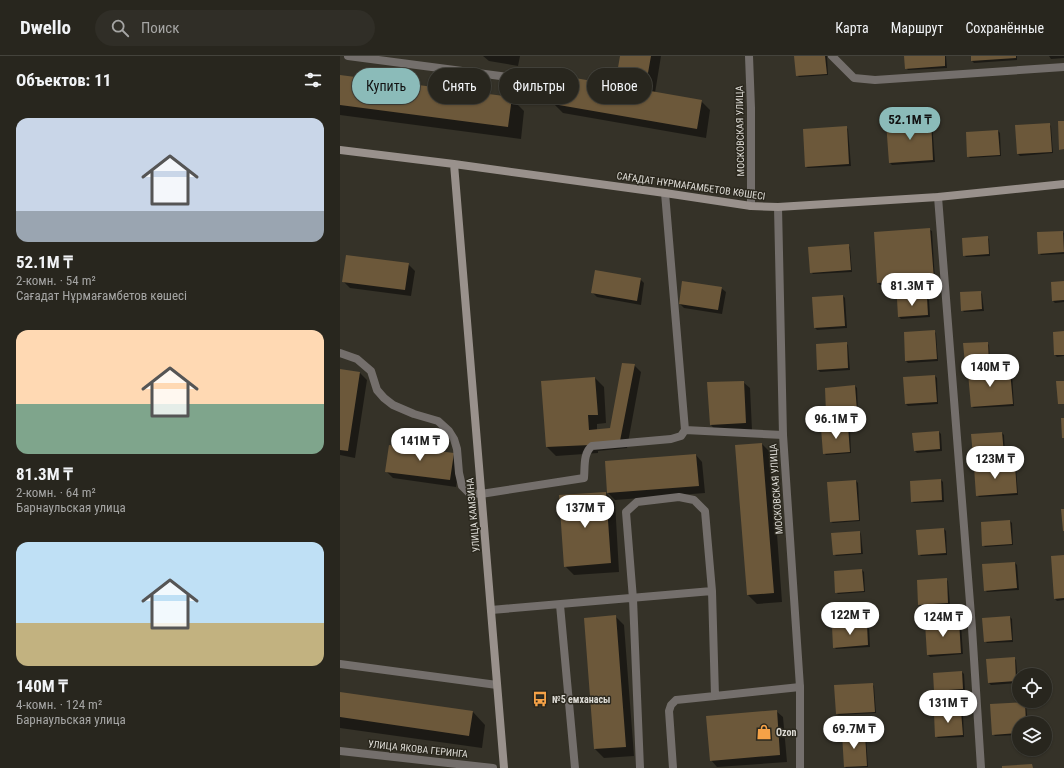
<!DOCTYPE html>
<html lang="ru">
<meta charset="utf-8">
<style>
body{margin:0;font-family:"Roboto Condensed",sans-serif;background:#302e27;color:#f1f3f6;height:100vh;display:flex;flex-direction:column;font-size:15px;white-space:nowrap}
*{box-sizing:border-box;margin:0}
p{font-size:13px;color:#a5a5a4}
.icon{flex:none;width:22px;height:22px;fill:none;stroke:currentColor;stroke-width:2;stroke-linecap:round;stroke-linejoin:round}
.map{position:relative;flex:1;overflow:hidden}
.side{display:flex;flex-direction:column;background:#28261e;width:340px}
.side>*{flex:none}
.hud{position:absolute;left:12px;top:12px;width:380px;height:36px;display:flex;gap:8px}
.fabs{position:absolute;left:672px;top:612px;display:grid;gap:8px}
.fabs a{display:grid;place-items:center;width:40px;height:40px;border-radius:50%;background:#28261e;box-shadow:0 1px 3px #0004,0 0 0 1px #44433c;font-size:20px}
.price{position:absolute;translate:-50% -34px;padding:0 9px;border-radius:14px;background:#fff;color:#222;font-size:13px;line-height:26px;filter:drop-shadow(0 1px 2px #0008)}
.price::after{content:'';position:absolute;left:50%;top:24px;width:12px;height:9px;margin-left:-6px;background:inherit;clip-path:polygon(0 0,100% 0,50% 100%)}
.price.selected{background:#8bbbb9;color:#111}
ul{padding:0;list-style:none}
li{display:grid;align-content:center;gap:8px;height:212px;padding:0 16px}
li span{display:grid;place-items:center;height:124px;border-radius:12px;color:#555}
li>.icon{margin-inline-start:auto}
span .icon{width:72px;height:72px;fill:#fffc;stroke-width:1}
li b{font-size:17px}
h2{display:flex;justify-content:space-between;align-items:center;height:48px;padding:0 16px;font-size:17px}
.chip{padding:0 14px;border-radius:18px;background:#28261e;box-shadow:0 1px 3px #0004,0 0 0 1px #44433c;font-size:14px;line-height:36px}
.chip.selected{background:#8bbbb9;color:#111}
header{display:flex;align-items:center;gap:24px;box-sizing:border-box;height:56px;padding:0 20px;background:#28261e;border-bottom:1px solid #44433c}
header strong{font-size:19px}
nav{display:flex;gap:22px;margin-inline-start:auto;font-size:14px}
.search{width:280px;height:36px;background:#302e27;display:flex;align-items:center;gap:10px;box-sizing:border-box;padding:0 14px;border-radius:22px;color:#a5a5a4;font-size:15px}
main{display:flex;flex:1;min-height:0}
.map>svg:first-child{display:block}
</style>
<header>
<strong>Dwello</strong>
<div class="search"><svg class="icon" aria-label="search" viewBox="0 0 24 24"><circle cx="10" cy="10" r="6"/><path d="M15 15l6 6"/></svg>Поиск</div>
<nav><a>Карта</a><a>Маршрут</a><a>Сохранённые</a></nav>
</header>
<main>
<section class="side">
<h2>Объектов: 11<svg class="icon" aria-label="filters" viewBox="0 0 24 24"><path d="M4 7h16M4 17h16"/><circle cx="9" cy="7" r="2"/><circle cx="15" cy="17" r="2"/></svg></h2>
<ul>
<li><span style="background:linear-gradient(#c9d6e8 75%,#9aa5b1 0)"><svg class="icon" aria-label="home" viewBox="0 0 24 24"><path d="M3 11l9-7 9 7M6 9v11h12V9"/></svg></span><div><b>52.1M ₸</b><p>2-комн. · 54 m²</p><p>Сағадат Нұрмағамбетов көшесі</p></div></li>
<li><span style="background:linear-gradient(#ffd9b3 60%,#7fa58c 0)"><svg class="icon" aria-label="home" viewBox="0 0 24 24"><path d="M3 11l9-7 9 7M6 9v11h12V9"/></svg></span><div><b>81.3M ₸</b><p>2-комн. · 64 m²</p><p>Барнаульская улица</p></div></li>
<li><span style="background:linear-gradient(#bfe0f5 65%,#c2b280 0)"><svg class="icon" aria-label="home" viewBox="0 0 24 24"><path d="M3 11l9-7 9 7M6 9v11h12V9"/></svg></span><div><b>140M ₸</b><p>4-комн. · 124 m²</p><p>Барнаульская улица</p></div></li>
</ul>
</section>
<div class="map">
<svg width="724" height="712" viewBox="0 0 724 712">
<rect width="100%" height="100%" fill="#353228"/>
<path fill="#0007" d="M 143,0 L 180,0 L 178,10 L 149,5 Z
M 281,0 L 321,0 L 315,37 L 361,45 L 370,54 L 366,82 L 223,57 L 214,48 L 276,30 Z
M 455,0 L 487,0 L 488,19 L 459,21 L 457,19 Z
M 565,0 L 606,0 L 607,12 L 568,14 L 566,12 Z
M 632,0 L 677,0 L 677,4 L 634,7 L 632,5 Z
M 709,0 L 724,0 L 724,2 L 711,3 Z
M 0,20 L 171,42 L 184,55 L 181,83 L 0,59 Z
M 590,65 L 592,66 L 595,106 L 552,109 L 550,107 Z
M 709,68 L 711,70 L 713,97 L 680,100 L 678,98 Z
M 506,71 L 508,73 L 511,110 L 468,112 L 466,111 Z
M 658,75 L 660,77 L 661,100 L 630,102 L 628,100 Z
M 590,174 L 592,175 L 595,225 L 540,229 L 538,227 Z
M 722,176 L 724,177 L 724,198 L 701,199 L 699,197 Z
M 647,181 L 649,183 L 650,200 L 626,201 L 624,199 Z
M 508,189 L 510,191 L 512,216 L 473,218 L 471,216 Z
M 68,208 L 75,215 L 71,240 L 10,232 L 3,225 Z
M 300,223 L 304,227 L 301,249 L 257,241 L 252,236 Z
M 724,226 L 724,246 L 715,247 L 713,245 Z
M 381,232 L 386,236 L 382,258 L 344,252 L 340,248 Z
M 640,236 L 642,238 L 644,255 L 624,256 L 622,254 Z
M 503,240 L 505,242 L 507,272 L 477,274 L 475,272 L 473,242 Z
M 587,242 L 589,244 L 590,261 L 561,263 L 559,261 Z
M 594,275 L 596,277 L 598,305 L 568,307 L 566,305 Z
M 724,276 L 724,300 L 717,301 L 715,299 Z
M 506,287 L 508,289 L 510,314 L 480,316 L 478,314 L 477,289 Z
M 647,287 L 649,289 L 650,308 L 628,310 L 626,308 L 624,288 Z
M 294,309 L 301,316 L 287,392 L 258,395 L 258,397 L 216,400 L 207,391 L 202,325 L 255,322 L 264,331 L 266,367 L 257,368 L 257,374 L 271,373 Z
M 0,314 L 20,317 L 27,324 L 15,402 L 0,399 Z
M 670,315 L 672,317 L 674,350 L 634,352 L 632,351 Z
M 595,320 L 597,322 L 598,348 L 568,350 L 566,348 Z
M 403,326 L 410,332 L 412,374 L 377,376 L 371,369 L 368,327 Z
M 515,330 L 517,332 L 518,356 L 489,358 L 487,356 Z
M 508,371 L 510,373 L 511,397 L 486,399 L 484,397 Z
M 599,376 L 601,378 L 602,395 L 577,397 L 575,395 Z
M 662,377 L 664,379 L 665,400 L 636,402 L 634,400 Z
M 422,388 L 431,397 L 442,546 L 417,548 L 408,539 Z
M 113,398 L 120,405 L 116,431 L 53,422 L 47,416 Z
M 356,399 L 362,406 L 365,437 L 275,444 L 268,437 L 266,406 Z
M 674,410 L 676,412 L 678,439 L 639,441 L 637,439 Z
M 601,424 L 603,426 L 604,446 L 574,447 L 572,446 Z
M 516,425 L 518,427 L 520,465 L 493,467 L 491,466 Z
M 266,437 L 275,446 L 279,516 L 234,519 L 225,510 Z
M 670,465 L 672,467 L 673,489 L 645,491 L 643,489 Z
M 604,473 L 606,475 L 607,499 L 581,500 L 579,498 Z
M 520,476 L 521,478 L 523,498 L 496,500 L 494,498 Z
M 724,500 L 724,544 L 717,545 L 715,543 Z
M 675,507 L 677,509 L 679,534 L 647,536 L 645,534 Z
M 522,514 L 524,516 L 525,536 L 498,538 L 496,536 Z
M 606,523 L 608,525 L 610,549 L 581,551 L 579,549 Z
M 275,560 L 284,569 L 294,700 L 264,702 L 255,693 Z
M 670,561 L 672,563 L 673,586 L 647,587 L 645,585 Z
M 619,566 L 621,568 L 623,598 L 590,601 L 588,599 Z
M 527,569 L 529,571 L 530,591 L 496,593 L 494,591 Z
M 674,602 L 676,604 L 678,627 L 651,629 L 649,627 Z
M 622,616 L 624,618 L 625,635 L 597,637 L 595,635 L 594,618 Z
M 532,628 L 534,630 L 536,657 L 499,659 L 497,658 Z
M 0,637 L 133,656 L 145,669 L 142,692 L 0,672 Z
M 684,647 L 686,649 L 688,667 L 679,667 L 679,679 L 655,680 L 653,678 Z
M 436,655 L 443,661 L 447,706 L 377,711 L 371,704 Z
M 621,656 L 623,658 L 624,681 L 598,682 L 596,680 Z
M 524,678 L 526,680 L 528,711 L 506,712 L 505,711 L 503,679 Z"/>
<path fill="#6c583a" d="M 280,0 L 311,0 L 305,34 L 362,44 L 357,73 L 213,48 L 218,19 L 275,29 Z
M 454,0 L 485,0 L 487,18 L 456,20 Z
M 564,0 L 605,0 L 605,10 L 565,13 Z
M 631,0 L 676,0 L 676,2 L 631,5 Z
M 0,19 L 172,41 L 168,71 L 0,49 Z
M 591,63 L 593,104 L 549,107 L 546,66 Z
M 718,65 L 724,65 L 724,93 L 719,94 Z
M 710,67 L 712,96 L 677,98 L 675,69 Z
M 507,70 L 509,108 L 465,111 L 463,73 Z
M 658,74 L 660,99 L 627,101 L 626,76 Z
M 590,172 L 594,223 L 537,227 L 534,176 Z
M 723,175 L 724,196 L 698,198 L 697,176 Z
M 648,180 L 649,198 L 623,200 L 622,182 Z
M 509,188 L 511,214 L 470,217 L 468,191 Z
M 6,199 L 69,207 L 65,234 L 2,226 Z
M 255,214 L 301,222 L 297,245 L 251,237 Z
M 342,225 L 382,231 L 378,254 L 339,248 Z
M 724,225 L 724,244 L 712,245 L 711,226 Z
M 641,235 L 642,253 L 621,255 L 620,236 Z
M 503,239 L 505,270 L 474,272 L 472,241 Z
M 587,241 L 588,259 L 558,261 L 557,243 Z
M 595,274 L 597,303 L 565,305 L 564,276 Z
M 724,275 L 724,299 L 714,299 L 713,276 Z
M 507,286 L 508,312 L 477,314 L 476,288 Z
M 648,286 L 649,307 L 625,308 L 623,287 Z
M 282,307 L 295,308 L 280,385 L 250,389 L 206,391 L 201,325 L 255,321 L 258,359 L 248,359 L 249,374 L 270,372 Z
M 0,313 L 20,316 L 8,395 L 0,394 Z
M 670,314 L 673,348 L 631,351 L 628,317 Z
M 595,319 L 597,346 L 565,348 L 563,321 Z
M 404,325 L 406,367 L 370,369 L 367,326 Z
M 716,325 L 724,325 L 724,348 L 718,348 Z
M 515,329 L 517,355 L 486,357 L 485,332 Z
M 721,362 L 724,362 L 724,382 L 722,382 Z
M 508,370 L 510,396 L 483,398 L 481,372 Z
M 599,375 L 600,393 L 574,395 L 572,377 Z
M 662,376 L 664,398 L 633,400 L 631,378 Z
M 422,387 L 434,537 L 407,539 L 395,389 Z
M 49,389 L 114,397 L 110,424 L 45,416 Z
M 356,398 L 359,430 L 267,437 L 265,405 Z
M 675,409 L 677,437 L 636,440 L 634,411 Z
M 601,423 L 602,444 L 571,446 L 570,425 Z
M 516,424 L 519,464 L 490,466 L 487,426 Z
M 266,436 L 271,507 L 224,511 L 219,439 Z
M 721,453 L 724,453 L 724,475 L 723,475 Z
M 670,464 L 672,488 L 642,490 L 641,466 Z
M 604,472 L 606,497 L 578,499 L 576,474 Z
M 520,475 L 521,497 L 493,499 L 491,477 Z
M 724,499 L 724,542 L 714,543 L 711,500 Z
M 675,506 L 677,532 L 644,535 L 642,508 Z
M 522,513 L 524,535 L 495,537 L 494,515 Z
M 607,522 L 608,547 L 578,549 L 577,524 Z
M 276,559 L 286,691 L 254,693 L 244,562 Z
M 670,560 L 672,584 L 644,586 L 642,562 Z
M 619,565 L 621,597 L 587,599 L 585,567 Z
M 527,568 L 528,589 L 493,592 L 492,570 Z
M 675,601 L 676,625 L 648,627 L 646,603 Z
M 622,615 L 623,633 L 594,635 L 593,617 Z
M 533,627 L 535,656 L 496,658 L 494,629 Z
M 0,636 L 133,655 L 129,680 L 0,661 Z
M 685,646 L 686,667 L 679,667 L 679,677 L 652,679 L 650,648 Z
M 437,654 L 440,699 L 370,705 L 366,660 Z
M 621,655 L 623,679 L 595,681 L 594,657 Z
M 525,677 L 527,710 L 504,711 L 502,678 Z
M 692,708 L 693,712 L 662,712 L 662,710 Z"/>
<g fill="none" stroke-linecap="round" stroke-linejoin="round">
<path stroke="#746f6c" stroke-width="8" d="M 325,137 L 345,374 L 443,379
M 0,297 L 17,303 L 31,315 L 37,334 L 44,342 L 53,349 L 74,358 L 98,365 L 109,375 L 114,383 L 117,393 L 119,417 L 122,430 L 129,437 L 141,438 L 244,422 C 245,411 243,397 252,390 L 331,383 L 341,380 L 345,374
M 220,549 L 235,712
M 151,554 L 372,535 L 375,640 L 460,631
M 0,608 L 157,629
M 300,712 L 293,543 L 286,456 L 297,446 L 339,441 L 354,444 L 365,455 L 372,535
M 333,712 L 329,655 L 331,649 L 336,644 L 375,640"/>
<path stroke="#746f6c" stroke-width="8" d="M 8,0 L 168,21
M 409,0 L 411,52 L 411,150
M 492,0 L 514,22 L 535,24 L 724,11
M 598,141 L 632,572 L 641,712
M 438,151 L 443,379 L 460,631 L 460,712"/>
<path stroke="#746f6c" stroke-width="8" d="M 0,695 L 153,712"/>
<path stroke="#99918c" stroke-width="8" d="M 0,94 L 114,108 L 325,137 L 411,150 L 438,151 L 598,141 L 724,128
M 114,108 L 164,712"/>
</g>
<defs>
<g id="bus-bare" transform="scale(1.2)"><path d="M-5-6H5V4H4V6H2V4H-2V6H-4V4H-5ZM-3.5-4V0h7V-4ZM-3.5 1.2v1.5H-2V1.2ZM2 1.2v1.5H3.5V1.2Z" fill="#f6a247" stroke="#2b281e" stroke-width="2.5" paint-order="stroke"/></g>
<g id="shop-bare" transform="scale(1.2)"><path d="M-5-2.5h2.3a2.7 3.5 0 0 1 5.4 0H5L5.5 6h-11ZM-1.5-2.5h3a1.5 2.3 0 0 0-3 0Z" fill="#f6a247" stroke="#2b281e" stroke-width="2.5" paint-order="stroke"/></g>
</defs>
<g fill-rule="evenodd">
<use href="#bus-bare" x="200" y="643"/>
<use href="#shop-bare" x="424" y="676"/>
</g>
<g text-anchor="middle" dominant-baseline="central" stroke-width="3" stroke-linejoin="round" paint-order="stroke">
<g font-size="10" fill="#dedcd6" stroke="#2b281e">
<text transform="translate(400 75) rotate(-91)">МОСКОВСКАЯ УЛИЦА</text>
<text transform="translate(351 130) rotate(8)">САҒАДАТ НҰРМАҒАМБЕТОВ КӨШЕСІ</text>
<text transform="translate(436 433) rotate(-94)">МОСКОВСКАЯ УЛИЦА</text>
<text transform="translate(133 459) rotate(-95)">УЛИЦА КАМЗИНА</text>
<text transform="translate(78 693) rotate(6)">УЛИЦА ЯКОВА ГЕРИНГА</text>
</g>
<g font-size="10" font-weight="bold" fill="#dedcd6" stroke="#2b281e" text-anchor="start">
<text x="212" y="643">№5 емханасы</text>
<text x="436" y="676">Ozon</text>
</g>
</g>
</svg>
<div class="fabs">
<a><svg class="icon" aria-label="locate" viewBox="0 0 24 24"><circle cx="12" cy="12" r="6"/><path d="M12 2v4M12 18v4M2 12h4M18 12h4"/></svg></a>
<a><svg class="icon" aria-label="layers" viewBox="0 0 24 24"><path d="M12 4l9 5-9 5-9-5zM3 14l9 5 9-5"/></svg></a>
</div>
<b class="price selected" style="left:570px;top:85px">52.1M ₸</b>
<b class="price" style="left:572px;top:251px">81.3M ₸</b>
<b class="price" style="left:650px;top:332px">140M ₸</b>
<b class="price" style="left:496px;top:384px">96.1M ₸</b>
<b class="price" style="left:80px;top:406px">141M ₸</b>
<b class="price" style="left:655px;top:424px">123M ₸</b>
<b class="price" style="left:245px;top:473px">137M ₸</b>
<b class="price" style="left:510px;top:580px">122M ₸</b>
<b class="price" style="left:603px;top:582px">124M ₸</b>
<b class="price" style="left:608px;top:668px">131M ₸</b>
<b class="price" style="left:514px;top:694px">69.7M ₸</b>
<div class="hud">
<a class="chip selected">Купить</a>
<a class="chip">Снять</a>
<a class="chip">Фильтры</a>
<a class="chip">Новое</a>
</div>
</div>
</main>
